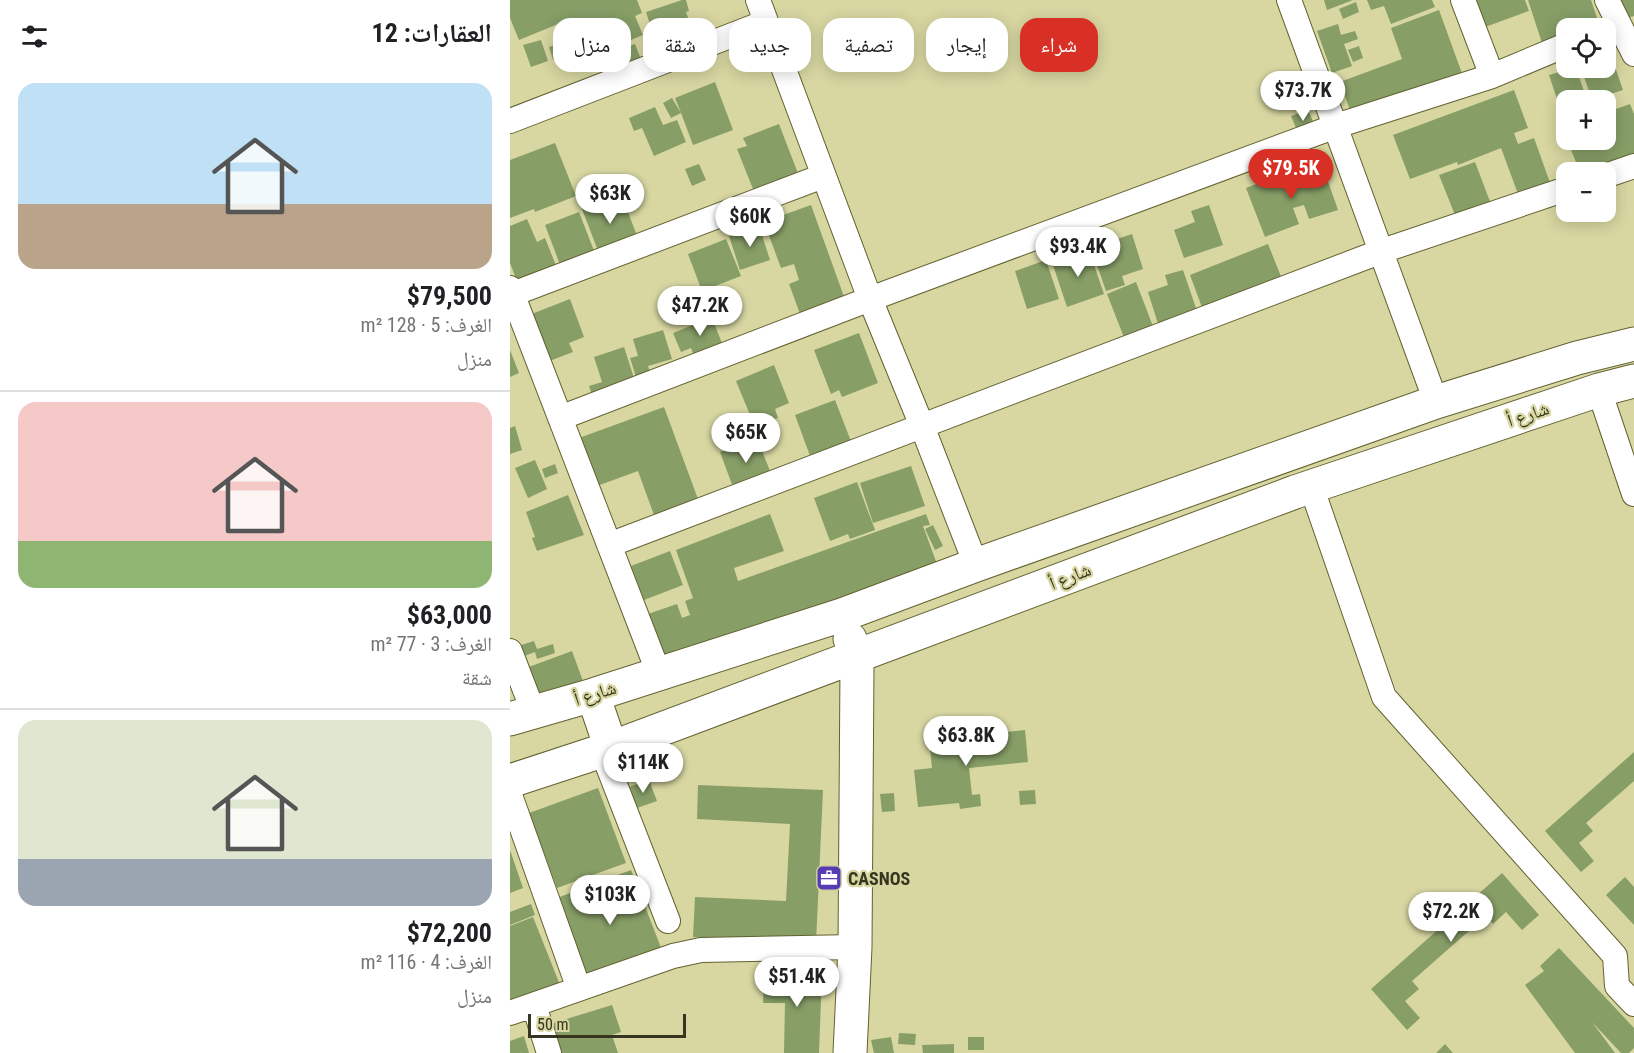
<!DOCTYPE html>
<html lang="ar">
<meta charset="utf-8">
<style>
body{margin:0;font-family:"Roboto Condensed","Noto Naskh Arabic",sans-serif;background:#f6f6f6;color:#202124;direction:rtl;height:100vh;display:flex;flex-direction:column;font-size:22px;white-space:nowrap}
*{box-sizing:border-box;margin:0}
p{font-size:20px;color:#757577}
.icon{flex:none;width:33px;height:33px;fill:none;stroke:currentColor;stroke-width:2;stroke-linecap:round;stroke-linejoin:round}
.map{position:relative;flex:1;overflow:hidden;direction:ltr}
.side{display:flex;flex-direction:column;background:#fff;width:510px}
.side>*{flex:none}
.hud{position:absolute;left:18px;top:18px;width:570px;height:54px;direction:rtl;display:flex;gap:12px}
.controls{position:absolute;left:1046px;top:18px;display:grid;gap:12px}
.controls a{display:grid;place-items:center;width:60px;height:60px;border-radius:12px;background:#fff;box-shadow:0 3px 15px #0003;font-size:30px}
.scale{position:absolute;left:18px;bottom:15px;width:158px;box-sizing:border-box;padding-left:6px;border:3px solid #363520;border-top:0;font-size:16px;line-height:21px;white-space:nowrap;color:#363520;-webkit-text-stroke:4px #d8d7a2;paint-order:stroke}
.price{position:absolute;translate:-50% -51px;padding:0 14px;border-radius:21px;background:#fff;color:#222;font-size:20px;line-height:39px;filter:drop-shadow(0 2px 3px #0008)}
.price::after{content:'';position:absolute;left:50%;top:36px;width:18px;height:14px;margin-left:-9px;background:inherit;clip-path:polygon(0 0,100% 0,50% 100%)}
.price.on{background:#d93025;color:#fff}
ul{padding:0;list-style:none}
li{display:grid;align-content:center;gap:12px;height:318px;padding:0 18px}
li+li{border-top:2px solid #e0e0e0}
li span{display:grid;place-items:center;height:186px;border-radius:18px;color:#555}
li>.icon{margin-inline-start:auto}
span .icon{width:108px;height:108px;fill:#fffc;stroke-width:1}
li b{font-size:26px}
h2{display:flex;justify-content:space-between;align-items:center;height:72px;padding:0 18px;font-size:26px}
.chip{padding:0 21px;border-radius:18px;background:#fff;box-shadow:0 3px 15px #0003;font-size:21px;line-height:54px}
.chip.on{background:#d93025;color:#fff}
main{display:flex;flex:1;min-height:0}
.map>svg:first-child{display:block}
</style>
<main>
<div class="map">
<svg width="1124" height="1053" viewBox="0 0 1124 1053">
<rect width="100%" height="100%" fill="#d8d7a2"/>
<path fill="#879e67" d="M 0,0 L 127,0 L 132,13 L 125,16 L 133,35 L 106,46 L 102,35 L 59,53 L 48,24 L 9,40 L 0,18 Z
M 172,0 L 176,0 L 179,11 L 176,12 L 184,34 L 162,41 L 160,35 L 145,40 L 136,12 Z
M 814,0 L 843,0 L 817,10 Z
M 857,0 L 922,0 L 925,7 L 881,24 L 874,6 L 861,10 Z
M 956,0 L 1015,0 L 1019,11 L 967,30 Z
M 1018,0 L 1081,0 L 1089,24 L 1077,28 L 1056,28 L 1056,35 L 1032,43 Z
M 1111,0 L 1124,0 L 1124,16 L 1117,18 Z
M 846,2 L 849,12 L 833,19 L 829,9 Z
M 929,10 L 953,76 L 842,116 L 830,82 L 892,59 L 881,28 Z
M 828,24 L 831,35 L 845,31 L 848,39 L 834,44 L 842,66 L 822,73 L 807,31 Z
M 454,32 L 465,59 L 446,66 L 436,40 Z
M 31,40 L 38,61 L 21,67 L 13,45 Z
M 101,41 L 109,69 L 99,72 L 91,44 Z
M 54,42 L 58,55 L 43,60 L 39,47 Z
M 125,44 L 132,62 L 121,66 L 114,48 Z
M 849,46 L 853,58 L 843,62 L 838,50 Z
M 1100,52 L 1113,90 L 1082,100 L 1071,68 L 1095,68 L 1095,54 Z
M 1063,68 L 1066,68 L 1077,100 L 1056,100 L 1056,113 L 1052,114 L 1039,75 Z
M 205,82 L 223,130 L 183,145 L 171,113 L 161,118 L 153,103 L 162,98 L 171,113 L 165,98 Z
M 1004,90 L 1018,128 L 1004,133 L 1008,144 L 1024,138 L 1043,191 L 1011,202 L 991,148 L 948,165 L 947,162 L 900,179 L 883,135 Z
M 1120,104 L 1124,114 L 1124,156 L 1083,172 L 1070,172 L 1057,140 L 1095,140 L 1095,113 Z
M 145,107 L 153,125 L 167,120 L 176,142 L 144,156 L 132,128 L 124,131 L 119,118 Z
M 798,110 L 806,128 L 789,135 L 781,116 Z
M 269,124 L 289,176 L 245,194 L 227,149 L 237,146 L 233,138 Z
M 45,143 L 66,196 L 25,212 L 24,209 L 0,218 L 0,160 Z
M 965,162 L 984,212 L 949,225 L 929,175 Z
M 189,164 L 196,180 L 182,186 L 175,169 Z
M 813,167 L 828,210 L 799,219 L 794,205 L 783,208 L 789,224 L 755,237 L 736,188 L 770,175 L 778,196 L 774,181 Z
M 111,194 L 129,241 L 90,256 L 72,209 Z
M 301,205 L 337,305 L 293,322 L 279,284 L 289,280 L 284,264 L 271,268 L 254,222 Z
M 699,205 L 713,245 L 674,258 L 664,230 L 685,222 L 681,211 Z
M 69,212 L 86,256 L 52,270 L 35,225 Z
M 17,219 L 27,242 L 35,238 L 47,268 L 8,284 L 0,263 L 0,226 Z
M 249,226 L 260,260 L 230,270 L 219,236 Z
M 622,234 L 633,269 L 612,276 L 615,285 L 596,291 L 581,248 Z
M 216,239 L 231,276 L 192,291 L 178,254 Z
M 758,244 L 772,279 L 693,310 L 680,275 Z
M 579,250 L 594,294 L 557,307 L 542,262 Z
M 536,260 L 549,299 L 517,309 L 505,271 Z
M 673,270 L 689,317 L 650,330 L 638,292 L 658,285 L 655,275 Z
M 626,282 L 644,329 L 615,340 L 597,294 Z
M 60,299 L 74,337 L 59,343 L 63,352 L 37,362 L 19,315 Z
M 199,310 L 215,351 L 186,362 L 181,348 L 171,352 L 163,333 L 183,325 L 180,317 Z
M 153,330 L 162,359 L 138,366 L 142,378 L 128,383 L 120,358 L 128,356 L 123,339 Z
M 349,333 L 368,383 L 332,397 L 329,390 L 321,394 L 304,350 Z
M 114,347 L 125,381 L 84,402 L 79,386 L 92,382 L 84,357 Z
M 0,350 L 9,373 L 0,377 Z
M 264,365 L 279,403 L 265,409 L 268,418 L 245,427 L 226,381 Z
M 325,400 L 344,449 L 303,464 L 285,415 Z
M 154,407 L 192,510 L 148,526 L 128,471 L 87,486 L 69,438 Z
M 5,426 L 12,450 L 0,454 L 0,428 Z
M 247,438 L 262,476 L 224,490 L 210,452 Z
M 25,460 L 37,489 L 18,498 L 5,468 Z
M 45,464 L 48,473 L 35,478 L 32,469 Z
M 401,466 L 415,506 L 363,523 L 350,483 Z
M 347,482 L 365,530 L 340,539 L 338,534 L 320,541 L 304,498 Z
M 58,495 L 74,535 L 27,551 L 22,538 L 25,537 L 16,512 Z
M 260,514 L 274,551 L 224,568 L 228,581 L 416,514 L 420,525 L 413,526 L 427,564 L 152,663 L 135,615 L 167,604 L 172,618 L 180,615 L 175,601 L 183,598 L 166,550 Z
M 423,525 L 433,546 L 425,550 L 415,529 Z
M 160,551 L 173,585 L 134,600 L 121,566 Z
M 24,641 L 27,649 L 43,644 L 45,653 L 27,659 L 25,652 L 12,657 L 8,646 Z
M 62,651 L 73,681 L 27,698 L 16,668 Z
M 515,730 L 518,762 L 459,768 L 462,795 L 470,794 L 471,806 L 450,809 L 449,803 L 408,807 L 404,770 L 422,768 L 420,748 L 442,746 L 441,738 Z
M 1124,752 L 1124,781 L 1076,823 L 1083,831 L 1069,843 L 1084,861 L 1071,872 L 1035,831 Z
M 139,780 L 147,801 L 127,808 L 119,787 Z
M 188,785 L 313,790 L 306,943 L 183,937 L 185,897 L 276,901 L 280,824 L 187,819 Z
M 88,788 L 116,863 L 47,888 L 19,813 Z
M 525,790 L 526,804 L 510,805 L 509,791 Z
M 384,793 L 385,811 L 372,812 L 370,794 Z
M 0,850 L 13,888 L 0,893 Z
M 121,870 L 153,953 L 78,982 L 47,898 Z
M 992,873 L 1029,915 L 1012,930 L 996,912 L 983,924 L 976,916 L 902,981 L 909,989 L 895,1001 L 910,1018 L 897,1030 L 861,989 Z
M 1115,877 L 1124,887 L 1124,925 L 1096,895 Z
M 21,904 L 25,915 L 0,925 L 0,912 Z
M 23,917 L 50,985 L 0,1005 L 0,926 Z
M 1049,948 L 1124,1028 L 1124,1048 L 1119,1053 L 1111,1053 L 1082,1022 L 1105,1053 L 1065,1053 L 1015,985 L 1034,971 L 1030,966 Z
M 254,972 L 312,973 L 309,1053 L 274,1053 L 275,1003 L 253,1003 Z
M 102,1005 L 111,1032 L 102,1035 L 108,1053 L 46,1053 L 37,1025 Z
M 389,1033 L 406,1034 L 405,1045 L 388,1044 Z
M 14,1036 L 19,1053 L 0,1053 L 0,1041 Z
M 381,1037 L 384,1053 L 364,1053 L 361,1040 Z
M 458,1037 L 474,1037 L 474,1050 L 458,1050 Z
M 444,1044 L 444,1053 L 413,1053 L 412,1045 Z
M 935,1044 L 943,1053 L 926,1053 Z"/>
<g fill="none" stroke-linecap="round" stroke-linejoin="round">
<g stroke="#636130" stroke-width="26">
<path id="street" d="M 248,0 L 360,299 L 412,426 L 466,565
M 779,0 L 926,402
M 953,0 L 982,76
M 1097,0 L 1124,54
M 0,121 L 256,22
M 1095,176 L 1124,166
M 0,288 L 149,674
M 0,295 L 313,176
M 1089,390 L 1124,494
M 50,418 L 360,299 L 826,126 L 982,76 L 1056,45
M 801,486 L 874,697 L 1105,956 L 1107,986 L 1124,1004
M 99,545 L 872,251 L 1056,189
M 0,651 L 23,711
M 92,751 L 158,921
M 0,795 L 69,989
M 24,1005 L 39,1053
M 0,1013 L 163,956 L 191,950 L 345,947"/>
</g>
<g stroke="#636130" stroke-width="35">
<path id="secondary" d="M 83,695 L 101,748
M 0,719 L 83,695 L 332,615 L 466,565 L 926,402 L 1067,358 L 1124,344
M 0,781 L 101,748 L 785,492 L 1089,390 L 1124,381
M 340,1053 L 345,947 L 347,666 L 347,657 L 340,639"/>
</g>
<use href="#street" stroke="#fff" stroke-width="24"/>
<use href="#secondary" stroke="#fff" stroke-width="33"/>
</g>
<defs>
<g id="office-square" transform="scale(1.35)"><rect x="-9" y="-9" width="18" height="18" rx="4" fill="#563cb4" stroke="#d8d7a2"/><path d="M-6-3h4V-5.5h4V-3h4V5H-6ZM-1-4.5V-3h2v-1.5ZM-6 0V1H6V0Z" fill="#fff"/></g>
</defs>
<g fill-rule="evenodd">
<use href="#office-square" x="319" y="878"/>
</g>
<g text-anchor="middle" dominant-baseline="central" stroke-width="4.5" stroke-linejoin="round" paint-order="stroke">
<g font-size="18" fill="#363520" stroke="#d8d7a2">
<text transform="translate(1018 414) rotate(-18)">شارع أ</text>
<text transform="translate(560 576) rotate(-21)">شارع أ</text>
<text transform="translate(85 693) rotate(-17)">شارع أ</text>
</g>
<g font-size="18" font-weight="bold" fill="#363520" stroke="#d8d7a2" text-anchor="start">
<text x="338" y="878">CASNOS</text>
</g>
</g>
</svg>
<div class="controls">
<a><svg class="icon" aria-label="locate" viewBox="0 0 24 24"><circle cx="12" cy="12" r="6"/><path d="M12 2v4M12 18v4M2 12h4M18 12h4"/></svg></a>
<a>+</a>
<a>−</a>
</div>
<div class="scale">50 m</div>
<b class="price" style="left:793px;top:122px">$73.7K</b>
<b class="price on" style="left:781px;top:200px">$79.5K</b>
<b class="price" style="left:100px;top:225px">$63K</b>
<b class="price" style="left:240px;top:248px">$60K</b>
<b class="price" style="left:568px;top:278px">$93.4K</b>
<b class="price" style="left:190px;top:337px">$47.2K</b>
<b class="price" style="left:236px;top:464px">$65K</b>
<b class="price" style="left:456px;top:767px">$63.8K</b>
<b class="price" style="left:133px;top:794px">$114K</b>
<b class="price" style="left:100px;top:926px">$103K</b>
<b class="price" style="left:941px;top:943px">$72.2K</b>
<b class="price" style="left:287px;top:1008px">$51.4K</b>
<div class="hud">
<a class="chip on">شراء</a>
<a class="chip">إيجار</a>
<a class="chip">تصفية</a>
<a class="chip">جديد</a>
<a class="chip">شقة</a>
<a class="chip">منزل</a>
</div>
</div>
<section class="side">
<h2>العقارات: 12<svg class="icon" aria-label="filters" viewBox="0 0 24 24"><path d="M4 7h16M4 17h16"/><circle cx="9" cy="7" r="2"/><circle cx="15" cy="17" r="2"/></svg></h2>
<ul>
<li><span style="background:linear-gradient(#bfe0f5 65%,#b9a48a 0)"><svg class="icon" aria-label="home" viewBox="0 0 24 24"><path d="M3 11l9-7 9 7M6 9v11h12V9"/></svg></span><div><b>$79,500</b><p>الغرف: 5 · 128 m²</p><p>منزل</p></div></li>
<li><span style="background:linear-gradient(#f6c9c9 75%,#8fb573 0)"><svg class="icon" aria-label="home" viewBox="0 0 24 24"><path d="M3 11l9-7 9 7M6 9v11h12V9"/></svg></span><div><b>$63,000</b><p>الغرف: 3 · 77 m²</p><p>شقة</p></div></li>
<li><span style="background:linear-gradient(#dfe7d0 75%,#9aa5b1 0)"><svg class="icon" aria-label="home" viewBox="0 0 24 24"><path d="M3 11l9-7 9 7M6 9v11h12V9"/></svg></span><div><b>$72,200</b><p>الغرف: 4 · 116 m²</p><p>منزل</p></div></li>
</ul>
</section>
</main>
